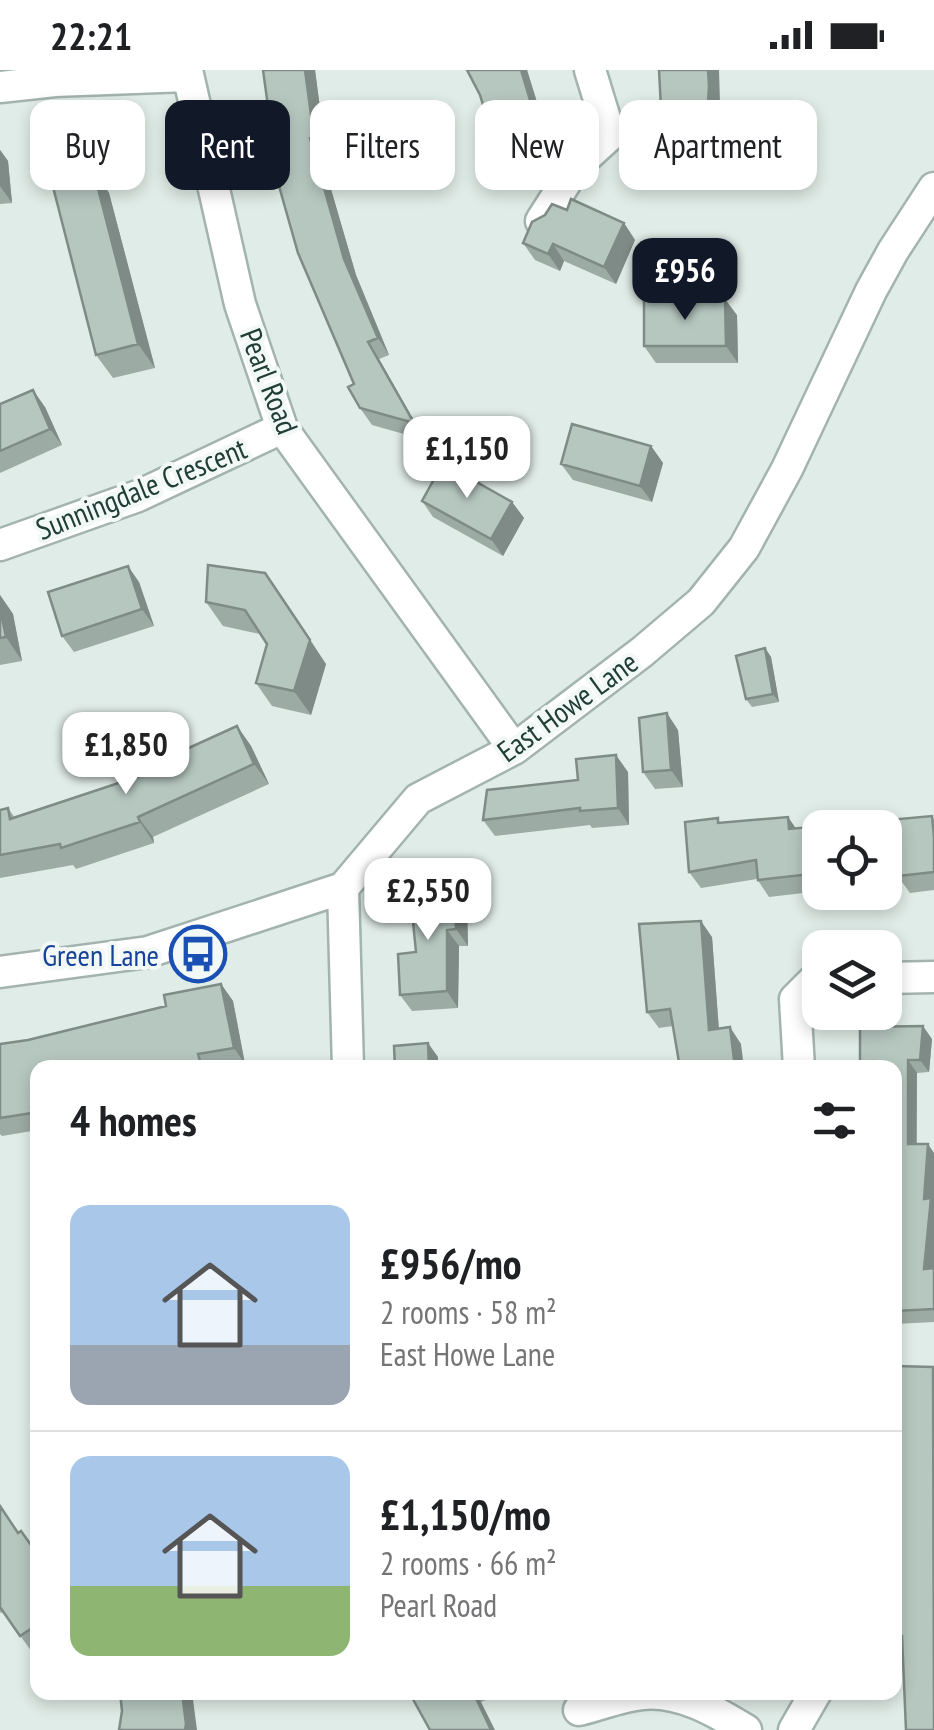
<!DOCTYPE html>
<meta charset="utf-8">
<style>
body{margin:0;font-family:"PT Sans Narrow",sans-serif;background:#f2f2f2;color:#202124;height:100vh;display:flex;flex-direction:column;font-size:38px;white-space:nowrap}
*{box-sizing:border-box;margin:0}
p{font-size:32px;color:#757577}
.icon{flex:none;width:55px;height:55px;fill:none;stroke:currentColor;stroke-width:2;stroke-linecap:round;stroke-linejoin:round}
.map{position:relative;flex:1;overflow:hidden}
.side{position:absolute;left:30px;top:990px;width:872px;height:640px;display:flex;flex-direction:column;background:#fff;border-radius:20px;box-shadow:0 5px 15px #0003}
.side>*{flex:none}
.hud{position:absolute;left:30px;top:30px;width:875px;height:90px;display:flex;gap:20px}
.tools{position:absolute;left:802px;top:740px;display:grid;gap:20px}
.tools a{display:grid;place-items:center;width:100px;height:100px;border-radius:20px;background:#fff;box-shadow:0 5px 15px #0003;font-size:50px}
.price{position:absolute;translate:-50% -85px;padding:0 22px;border-radius:20px;background:#fff;color:#222;font-size:32px;line-height:65px;filter:drop-shadow(0 2px 5px #0008)}
.price::after{content:'';position:absolute;left:50%;top:60px;width:30px;height:22px;margin-left:-15px;background:inherit;clip-path:polygon(0 0,100% 0,50% 100%)}
.price.current{background:#111827;color:#fff}
ul{padding:0;list-style:none}
li{display:flex;align-items:center;gap:30px;height:250px;padding:0 40px}
li+li{border-top:2px solid #e0e0e0}
li span{display:grid;place-items:center;flex:none;width:280px;height:200px;border-radius:20px;color:#555}
li>.icon{margin-inline-start:auto}
span .icon{width:120px;height:120px;fill:#fffc;stroke-width:1}
li b{font-size:42px}
h2{display:flex;justify-content:space-between;align-items:center;height:120px;padding:0 40px;font-size:42px}
.pill{padding:0 35px;border-radius:20px;background:#fff;box-shadow:0 5px 15px #0003;font-size:35px;line-height:90px}
.pill.current{background:#111827;color:#fff}
.status{display:flex;justify-content:space-between;align-items:center;height:70px;padding:0 50px;background:#fff;direction:ltr}
.status svg{height:28px;fill:currentColor}
.map>svg:first-child{display:block}
</style>
<div class="status"><b>22:21</b><svg viewBox="0 0 49 12"><path d="M0 12V9h3v3zM5 12V6h3v6zM10 12V3h3v9zM15 12V0h3v12zM26 1h20v11H26zM47 4h2v5h-2z"/></svg></div>
<div class="map">
<svg width="934" height="1660" viewBox="0 0 934 1660">
<rect width="100%" height="100%" fill="#e0ece7"/>
<g fill="none" stroke-linecap="round" stroke-linejoin="round">
<g stroke="#a3b4ae" stroke-width="35">
<path id="minor" d="M 187,0 L 240,234 L 282,358 L 514,679
M 0,17 L 55,11 L 187,6
M 541,151 L 576,96 L 610,65 L 590,0
M 0,475 L 138,426 L 282,358
M 343,818 L 348,998
M 0,902 L 148,882 L 343,818 L 418,729 L 514,679 L 642,582 L 701,532 L 744,478 L 787,399 L 871,221 L 893,181 L 934,118
M 885,908 L 934,907
M 799,998 L 795,929 L 816,908 L 820,908
M 579,1640 C 600,1635 621,1626 642,1624 C 679,1620 715,1641 746,1660
M 794,1660 L 816,1622"/>
</g>
<use href="#minor" stroke="#fff" stroke-width="30"/>
</g>
<path fill="#9daba5" d="M 263,0 L 315,0 L 326,84 L 321,85 L 356,205 L 389,285 L 379,289 L 425,370 L 372,355 L 360,338 Z
M 527,0 L 553,84 L 508,97 L 497,81 L 480,25 Z
M 720,33 L 716,113 L 666,111 L 654,95 L 661,38 Z
M 0,80 L 8,91 L 12,133 L 0,134 Z
M 93,99 L 109,123 L 155,298 L 113,308 L 96,285 Z
M 567,140 L 624,153 L 635,170 L 616,214 L 564,191 L 560,201 L 535,190 L 523,173 Z
M 737,245 L 738,293 L 656,293 L 644,276 Z
M 0,334 L 45,337 L 62,375 L 0,403 Z
M 651,376 L 663,393 L 652,432 L 573,410 L 561,394 Z
M 422,431 L 512,432 L 524,448 L 503,486 L 433,447 Z
M 208,495 L 326,594 L 311,645 L 272,636 L 256,613 L 267,574 L 260,564 L 223,556 L 206,532 Z
M 139,512 L 154,556 L 74,582 L 62,566 Z
M 0,525 L 13,544 L 22,591 L 0,595 Z
M 765,578 L 771,587 L 779,632 L 752,637 L 746,629 Z
M 237,656 L 251,676 L 269,714 L 153,767 L 154,773 L 76,799 L 73,795 L 0,808 L 0,740 L 8,738 L 15,748 L 161,699 Z
M 678,660 L 683,717 L 655,719 L 643,702 Z
M 628,702 L 629,755 L 592,758 L 590,755 L 495,766 L 483,750 L 578,710 Z
M 788,747 L 796,759 L 934,749 L 934,820 L 910,823 L 902,812 L 885,815 L 885,758 L 820,758 L 820,821 L 769,827 L 757,809 L 701,818 L 689,802 L 721,753 Z
M 467,835 L 468,876 L 459,876 L 458,938 L 412,941 L 400,925 L 416,882 Z
M 712,867 L 719,959 L 741,974 L 673,956 L 659,958 L 647,942 Z
M 221,914 L 233,931 L 245,994 L 228,998 L 38,998 L 38,1060 L 2,1066 L 0,1064 L 0,974 L 28,970 L 166,936 Z
M 932,969 L 929,1002 L 917,1003 L 917,1074 L 934,1132 L 934,1252 L 895,1254 L 895,998 L 864,998 L 860,992 Z
M 0,1436 L 19,1463 L 38,1485 L 38,1578 L 32,1582 L 3,1542 L 1,1543 L 0,1542 Z
M 409,1622 L 481,1622 L 486,1630 L 481,1632 Z"/>
<path fill="#7f8b86" d="M 305,0 L 315,0 L 326,84 L 314,67 Z
M 521,0 L 527,0 L 553,84 L 541,67 Z
M 708,0 L 719,0 L 720,33 L 716,113 L 704,97 Z
M 310,68 L 321,85 L 356,205 L 389,285 L 378,268 L 344,189 Z
M 0,80 L 8,91 L 12,133 L 0,116 Z
M 93,99 L 109,123 L 155,298 L 138,274 Z
M 624,153 L 635,170 L 616,214 L 604,197 Z
M 553,174 L 564,191 L 560,201 L 548,184 Z
M 725,229 L 737,245 L 738,293 L 726,276 Z
M 368,272 L 379,289 L 425,370 L 414,353 Z
M 33,320 L 45,337 L 62,375 L 50,359 Z
M 651,376 L 663,393 L 652,432 L 640,416 Z
M 512,432 L 524,448 L 503,486 L 491,469 Z
M 128,496 L 139,512 L 154,556 L 142,539 Z
M 0,525 L 13,544 L 22,591 L 6,567 L 0,538 Z
M 282,527 L 326,594 L 311,645 L 294,621 Z
M 765,578 L 771,587 L 779,632 L 773,624 Z
M 667,643 L 678,660 L 683,717 L 671,700 Z
M 237,656 L 251,676 L 269,714 L 254,694 Z
M 616,685 L 628,702 L 629,755 L 618,738 Z
M 138,747 L 153,767 L 154,773 L 140,752 Z
M 788,747 L 799,763 L 789,759 Z
M 455,819 L 467,835 L 468,876 L 456,859 Z
M 701,851 L 712,867 L 720,976 L 709,960 Z
M 447,860 L 459,876 L 458,938 L 447,921 Z
M 221,914 L 233,931 L 245,994 L 234,978 Z
M 923,956 L 932,969 L 929,1002 L 920,990 Z
M 730,957 L 741,974 L 744,998 L 735,998 Z
M 428,973 L 438,987 L 438,998 L 429,998 Z
M 908,990 L 917,1003 L 916,1087 L 908,1074 Z
M 928,1074 L 934,1083 L 934,1199 L 924,1199 L 924,1129 Z
M 182,1622 L 192,1622 L 197,1660 L 185,1660 Z
M 473,1622 L 481,1632 L 495,1660 L 491,1660 Z"/>
<path fill="#b6c7c0" stroke="#7f8b86" stroke-width="2.5" d="M 263,0 L 305,0 L 314,67 L 310,68 L 344,189 L 378,268 L 368,272 L 414,353 L 360,338 L 348,317 L 354,314 L 298,183 L 279,116 Z
M 467,0 L 521,0 L 541,67 L 497,81 L 480,25 Z
M 659,0 L 708,0 L 709,16 L 704,97 L 654,95 L 656,38 L 661,38 Z
M 93,99 L 138,274 L 96,285 L 51,109 Z
M 571,129 L 624,153 L 604,197 L 553,174 L 548,184 L 523,173 L 532,152 L 545,145 L 552,134 L 567,140 Z
M 644,229 L 725,229 L 726,276 L 644,276 Z
M 33,320 L 50,359 L 0,381 L 0,334 Z
M 572,354 L 651,376 L 640,416 L 561,394 Z
M 443,393 L 512,432 L 491,469 L 422,431 Z
M 208,495 L 265,503 L 310,570 L 294,621 L 256,613 L 267,574 L 245,540 L 206,532 Z
M 128,496 L 142,539 L 62,566 L 48,522 Z
M 0,538 L 6,567 L 0,568 Z
M 765,578 L 773,624 L 746,629 L 736,586 Z
M 667,643 L 671,700 L 643,702 L 639,648 Z
M 237,656 L 254,694 L 138,747 L 140,752 L 61,778 L 60,774 L 0,785 L 0,740 L 8,738 L 10,749 L 161,699 L 158,692 Z
M 616,685 L 618,738 L 580,741 L 580,738 L 483,750 L 487,720 L 578,710 L 576,689 Z
M 932,746 L 934,767 L 934,802 L 898,806 L 897,794 L 885,796 L 885,758 L 820,758 L 820,803 L 758,810 L 756,790 L 689,802 L 685,752 L 718,748 L 718,753 L 788,747 L 789,759 Z
M 455,819 L 456,859 L 447,860 L 447,921 L 400,925 L 398,884 L 416,882 L 410,822 Z
M 701,851 L 709,960 L 730,957 L 735,998 L 680,998 L 670,939 L 647,942 L 639,854 Z
M 221,914 L 234,978 L 198,984 L 202,998 L 38,998 L 38,1036 L 31,1037 L 32,1043 L 0,1048 L 0,974 L 28,970 L 166,936 L 164,925 Z
M 923,956 L 920,990 L 908,990 L 908,1074 L 928,1074 L 924,1129 L 931,1128 L 924,1199 L 934,1198 L 934,1239 L 895,1241 L 895,998 L 872,998 L 872,991 L 860,992 L 860,957 Z
M 428,973 L 429,998 L 395,998 L 394,976 Z
M 895,1296 L 933,1297 L 934,1660 L 906,1660 L 902,1566 L 900,1566 L 900,1503 L 895,1462 Z
M 0,1436 L 18,1463 L 21,1461 L 38,1485 L 38,1554 L 20,1566 L 0,1537 Z
M 120,1622 L 182,1622 L 186,1654 L 185,1660 L 119,1660 L 122,1641 Z
M 409,1622 L 473,1622 L 491,1660 L 430,1660 Z"/>
<defs>
<g id="bus-ring" transform="scale(2.875)"><circle r="9.5" fill="#f1f8f5" stroke="#1a4fb4" stroke-width="1.5"/><path d="M-5-6H5V4H4V6H2V4H-2V6H-4V4H-5ZM-3.5-4V0h7V-4ZM-3.5 1.2v1.5H-2V1.2ZM2 1.2v1.5H3.5V1.2Z" fill="#1a4fb4"/></g>
</defs>
<g fill-rule="evenodd">
<use href="#bus-ring" x="198" y="884"/>
</g>
<g text-anchor="middle" dominant-baseline="central" stroke-width="8" stroke-linejoin="round" paint-order="stroke">
<g font-size="30" fill="#203d36" stroke="#f1f8f5">
<text transform="translate(270 311) rotate(69)">Pearl Road</text>
<text transform="translate(141 418) rotate(-22)">Sunningdale Crescent</text>
<text transform="translate(567 636) rotate(-36)">East Howe Lane</text>
</g>
<g font-size="30" fill="#164399" stroke="#f1f8f5" text-anchor="end">
<text x="159" y="884">Green Lane</text>
</g>
</g>
</svg>
<div class="tools">
<a><svg class="icon" aria-label="locate" viewBox="0 0 24 24"><circle cx="12" cy="12" r="6"/><path d="M12 2v4M12 18v4M2 12h4M18 12h4"/></svg></a>
<a><svg class="icon" aria-label="layers" viewBox="0 0 24 24"><path d="M12 4l9 5-9 5-9-5zM3 14l9 5 9-5"/></svg></a>
</div>
<b class="price current" style="left:685px;top:253px">£956</b>
<b class="price" style="left:467px;top:431px">£1,150</b>
<b class="price" style="left:126px;top:727px">£1,850</b>
<b class="price" style="left:428px;top:873px">£2,550</b>
<div class="hud">
<a class="pill">Buy</a>
<a class="pill current">Rent</a>
<a class="pill">Filters</a>
<a class="pill">New</a>
<a class="pill">Apartment</a>
</div>
<section class="side">
<h2>4 homes<svg class="icon" aria-label="filters" viewBox="0 0 24 24"><path d="M4 7h16M4 17h16"/><circle cx="9" cy="7" r="2"/><circle cx="15" cy="17" r="2"/></svg></h2>
<ul>
<li><span style="background:linear-gradient(#a9c7e8 70%,#9aa5b1 0)"><svg class="icon" aria-label="home" viewBox="0 0 24 24"><path d="M3 11l9-7 9 7M6 9v11h12V9"/></svg></span><div><b>£956/mo</b><p>2 rooms · 58 m²</p><p>East Howe Lane</p></div></li>
<li><span style="background:linear-gradient(#a9c7e8 65%,#8fb573 0)"><svg class="icon" aria-label="home" viewBox="0 0 24 24"><path d="M3 11l9-7 9 7M6 9v11h12V9"/></svg></span><div><b>£1,150/mo</b><p>2 rooms · 66 m²</p><p>Pearl Road</p></div></li>
</ul>
</section>
</div>
